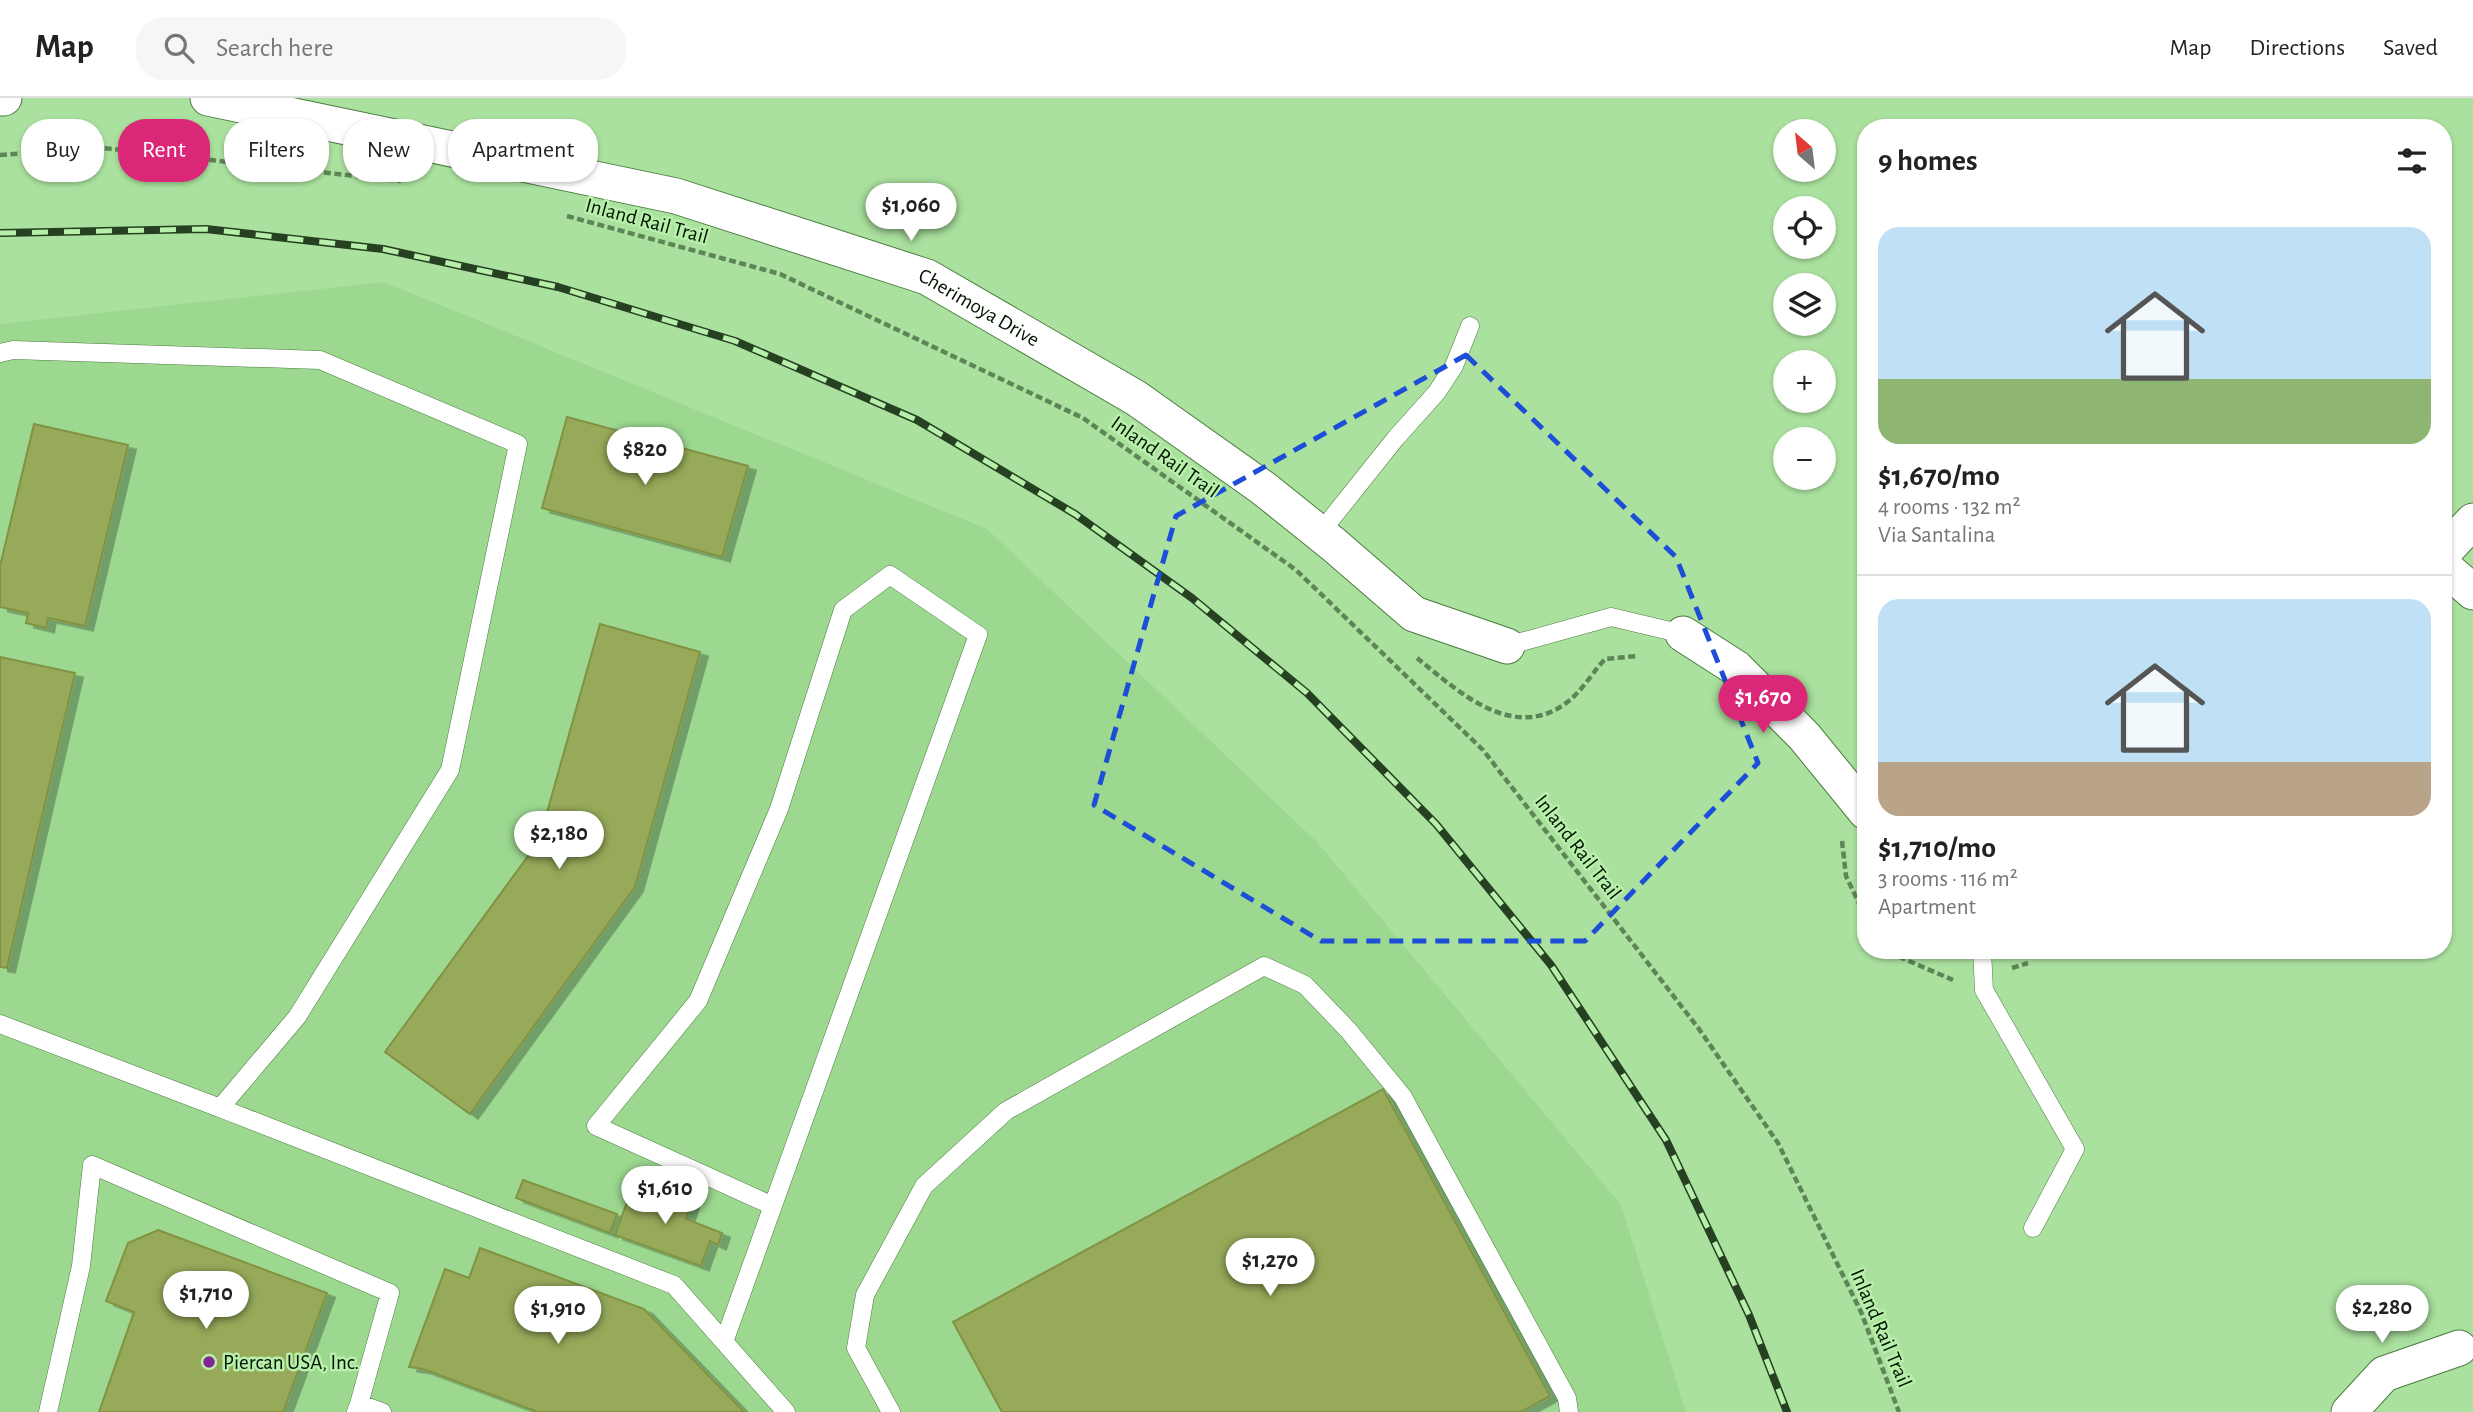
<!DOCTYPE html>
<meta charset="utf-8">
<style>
body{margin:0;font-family:"Alegreya Sans",sans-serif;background:#f6f6f6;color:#222;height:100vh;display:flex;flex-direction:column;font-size:26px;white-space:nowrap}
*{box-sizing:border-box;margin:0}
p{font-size:23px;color:#767676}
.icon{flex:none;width:38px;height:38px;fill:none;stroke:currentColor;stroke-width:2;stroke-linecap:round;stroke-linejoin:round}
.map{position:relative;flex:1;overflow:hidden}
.side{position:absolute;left:1857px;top:21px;width:595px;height:840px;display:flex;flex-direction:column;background:#fff;border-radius:28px;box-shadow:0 2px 5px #0004}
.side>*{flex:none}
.banner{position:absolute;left:21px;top:21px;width:665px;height:63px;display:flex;gap:14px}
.needle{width:46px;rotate:332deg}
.controls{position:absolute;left:1773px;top:21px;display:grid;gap:14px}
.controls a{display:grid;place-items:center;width:63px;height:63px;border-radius:50%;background:#fff;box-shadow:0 2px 5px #0004;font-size:35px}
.price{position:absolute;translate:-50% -60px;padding:0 16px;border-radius:24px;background:#fff;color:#222;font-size:23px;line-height:46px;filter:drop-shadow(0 2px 4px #0008)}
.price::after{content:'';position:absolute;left:50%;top:42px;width:21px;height:16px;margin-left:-10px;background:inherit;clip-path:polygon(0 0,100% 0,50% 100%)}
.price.current{background:#db2777;color:#fff}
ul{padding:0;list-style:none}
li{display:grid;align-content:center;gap:14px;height:371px;padding:0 21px}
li+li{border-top:2px solid #e0e0e0}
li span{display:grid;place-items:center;height:217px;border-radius:21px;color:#555}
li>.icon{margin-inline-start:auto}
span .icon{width:126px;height:126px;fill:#fffc;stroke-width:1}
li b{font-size:30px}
h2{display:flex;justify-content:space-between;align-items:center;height:84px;padding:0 21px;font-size:30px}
.chip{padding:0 24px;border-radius:28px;background:#fff;box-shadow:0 2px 5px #0004;font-size:24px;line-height:63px}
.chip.current{background:#db2777;color:#fff}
header{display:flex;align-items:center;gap:42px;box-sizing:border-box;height:98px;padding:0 35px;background:#fff;border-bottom:2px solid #e0e0e0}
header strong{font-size:33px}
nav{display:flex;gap:38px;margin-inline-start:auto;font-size:24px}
.search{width:490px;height:63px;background:#f6f6f6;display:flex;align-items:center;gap:18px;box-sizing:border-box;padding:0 24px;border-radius:28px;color:#767676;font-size:26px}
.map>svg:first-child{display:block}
</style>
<header>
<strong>Map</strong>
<div class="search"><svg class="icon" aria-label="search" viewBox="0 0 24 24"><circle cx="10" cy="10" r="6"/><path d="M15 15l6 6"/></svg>Search here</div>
<nav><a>Map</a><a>Directions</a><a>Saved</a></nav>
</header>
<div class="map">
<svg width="2473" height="1314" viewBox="0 0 2473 1314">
<defs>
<filter id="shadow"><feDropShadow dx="8" dy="4.5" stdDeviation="0" flood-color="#0004"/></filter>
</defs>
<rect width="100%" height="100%" fill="#aae19e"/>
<path fill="#9cd88f" d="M 384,184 L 987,431 L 1317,744 L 1621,1107 L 1686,1314 L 0,1314 L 0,226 Z"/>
<path fill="#97aa5a" stroke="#819243" stroke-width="2" filter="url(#shadow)" d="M 567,319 L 748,368 L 722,459 L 542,410 Z
M 34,326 L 128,347 L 85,528 L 48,520 L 46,530 L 26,525 L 28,515 L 0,509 L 0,468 Z
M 600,526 L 700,554 L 635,789 L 470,1016 L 385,954 L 539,743 Z
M 0,559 L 75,575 L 7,870 L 0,869 Z
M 1383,991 L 1550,1298 L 1521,1314 L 1002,1314 L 953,1224 Z
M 523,1082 L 617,1116 L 610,1135 L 516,1100 Z
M 634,1085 L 691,1106 L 686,1121 L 722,1135 L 718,1147 L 710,1143 L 701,1168 L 615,1137 Z
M 158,1132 L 327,1195 L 283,1314 L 99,1314 L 134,1214 L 106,1203 L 128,1145 Z
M 480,1150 L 644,1211 L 744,1314 L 538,1314 L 423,1271 L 409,1269 L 445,1171 L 469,1180 Z"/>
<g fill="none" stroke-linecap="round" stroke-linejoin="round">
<g stroke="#4a7c3e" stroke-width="19">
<path id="service" d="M 0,255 L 13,252 L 320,262 L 518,346 L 450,672 L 297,919 L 220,1010 L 674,1187 L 786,1314
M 1320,435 L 1395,341 L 1437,294 L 1454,268 L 1470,228
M 1507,548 L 1611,519 L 1683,536
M 1982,852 L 1984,892 L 2075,1051 L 2033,1130
M 0,926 L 220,1010
M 724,1244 L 978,537 L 890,477 L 843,512 L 779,711 L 698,903 L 596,1028 L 773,1108
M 48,1314 L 81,1168 L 92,1067 L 390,1195 L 359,1306
M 356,1314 L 359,1306 L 382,1314
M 891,1314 L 856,1250 L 865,1197 L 924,1088 L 1006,1013 L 1264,868 L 1305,887 L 1349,933 L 1403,999 L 1567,1300 L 1569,1314"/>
</g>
<g stroke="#4a7c3e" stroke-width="37">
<g id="minor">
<path d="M 0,0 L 4,0"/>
<path id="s1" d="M 208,0 L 676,98 L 927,179 L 1136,300 L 1263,390 L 1333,446 L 1414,516 L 1507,548"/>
<path d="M 2443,455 L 2473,423"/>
<path d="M 2443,468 L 2473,494"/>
<path d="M 1683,536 L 1736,570 L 1804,638 L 1866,714"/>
<path d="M 2349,1314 L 2384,1276 L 2459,1250"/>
</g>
</g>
<path stroke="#5e8557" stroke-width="4.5" stroke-dasharray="7 3.5" stroke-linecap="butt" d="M 0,57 L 103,50 L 401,83
M 567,118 L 780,176 L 1083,320 L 1296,472 L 1483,652 L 1699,931 L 1778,1045 L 1861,1214 L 1899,1314
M 1417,560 C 1459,594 1515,647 1570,602 C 1583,591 1593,574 1605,561 L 1637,558
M 1842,743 L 1846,778 L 1866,820
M 1891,852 L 1895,857 L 1953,882
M 2012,870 L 2028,865"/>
<use href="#service" stroke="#fff" stroke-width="18"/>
<use href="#minor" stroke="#fff" stroke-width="35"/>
<g stroke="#264022" stroke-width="8">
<path id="rail" d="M 0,135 L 206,131 L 383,151 L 558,189 L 735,243 L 917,322 L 1075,416 L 1192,500 L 1307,595 L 1436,726 L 1551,867 L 1666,1042 L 1749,1217 L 1787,1314"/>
</g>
<use href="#rail" stroke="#b7efab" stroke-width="5" stroke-dasharray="16" stroke-linecap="butt"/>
</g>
<path fill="none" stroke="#1d4ed8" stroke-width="5" stroke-dasharray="14 9" stroke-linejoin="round" d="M 1466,257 L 1676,459 L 1758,665 L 1585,843 L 1321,843 L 1094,707 L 1176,418 Z"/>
<circle fill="#812693" stroke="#b7efab" stroke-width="2.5" cx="209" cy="1264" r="7"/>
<g text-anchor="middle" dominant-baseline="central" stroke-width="5" stroke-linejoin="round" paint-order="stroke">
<g font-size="21" fill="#021400" stroke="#b7efab">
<text transform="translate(647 123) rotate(15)">Inland Rail Trail</text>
<text stroke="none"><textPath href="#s1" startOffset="802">Cherimoya Drive</textPath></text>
<text transform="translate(1165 359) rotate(35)">Inland Rail Trail</text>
<text transform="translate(1578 749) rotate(52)">Inland Rail Trail</text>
<text transform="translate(1881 1230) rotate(67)">Inland Rail Trail</text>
</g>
<g font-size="21" fill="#021400" stroke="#b7efab" text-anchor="start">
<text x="223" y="1264">Piercan USA, Inc.</text>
</g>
</g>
</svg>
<div class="controls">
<a><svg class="needle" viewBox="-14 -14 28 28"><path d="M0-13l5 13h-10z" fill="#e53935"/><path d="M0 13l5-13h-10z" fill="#767676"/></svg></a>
<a><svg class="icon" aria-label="locate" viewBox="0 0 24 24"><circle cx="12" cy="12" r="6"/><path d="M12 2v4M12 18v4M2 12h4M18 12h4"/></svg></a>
<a><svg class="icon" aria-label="layers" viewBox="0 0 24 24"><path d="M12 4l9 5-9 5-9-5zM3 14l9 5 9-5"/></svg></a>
<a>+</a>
<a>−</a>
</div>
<b class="price" style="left:911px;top:145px">$1,060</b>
<b class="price" style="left:645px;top:389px">$820</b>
<b class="price current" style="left:1763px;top:637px">$1,670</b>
<b class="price" style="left:559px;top:773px">$2,180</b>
<b class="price" style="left:665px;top:1128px">$1,610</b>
<b class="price" style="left:1270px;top:1200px">$1,270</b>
<b class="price" style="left:206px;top:1233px">$1,710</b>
<b class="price" style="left:2382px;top:1247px">$2,280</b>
<b class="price" style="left:558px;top:1248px">$1,910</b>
<div class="banner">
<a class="chip">Buy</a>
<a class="chip current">Rent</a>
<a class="chip">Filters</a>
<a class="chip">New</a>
<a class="chip">Apartment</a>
</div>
<section class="side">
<h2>9 homes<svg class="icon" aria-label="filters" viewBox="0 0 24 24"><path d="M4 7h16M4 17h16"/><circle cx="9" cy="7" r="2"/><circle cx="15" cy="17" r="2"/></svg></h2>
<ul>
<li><span style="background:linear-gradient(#bfe0f5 70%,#8fb573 0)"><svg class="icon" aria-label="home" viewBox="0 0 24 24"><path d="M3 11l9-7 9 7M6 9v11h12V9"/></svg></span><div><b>$1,670/mo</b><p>4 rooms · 132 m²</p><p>Via Santalina</p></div></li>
<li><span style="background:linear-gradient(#bfe0f5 75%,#b9a48a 0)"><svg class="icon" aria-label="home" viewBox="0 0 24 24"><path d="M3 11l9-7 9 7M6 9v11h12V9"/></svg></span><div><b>$1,710/mo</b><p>3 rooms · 116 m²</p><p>Apartment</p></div></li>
</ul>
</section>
</div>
